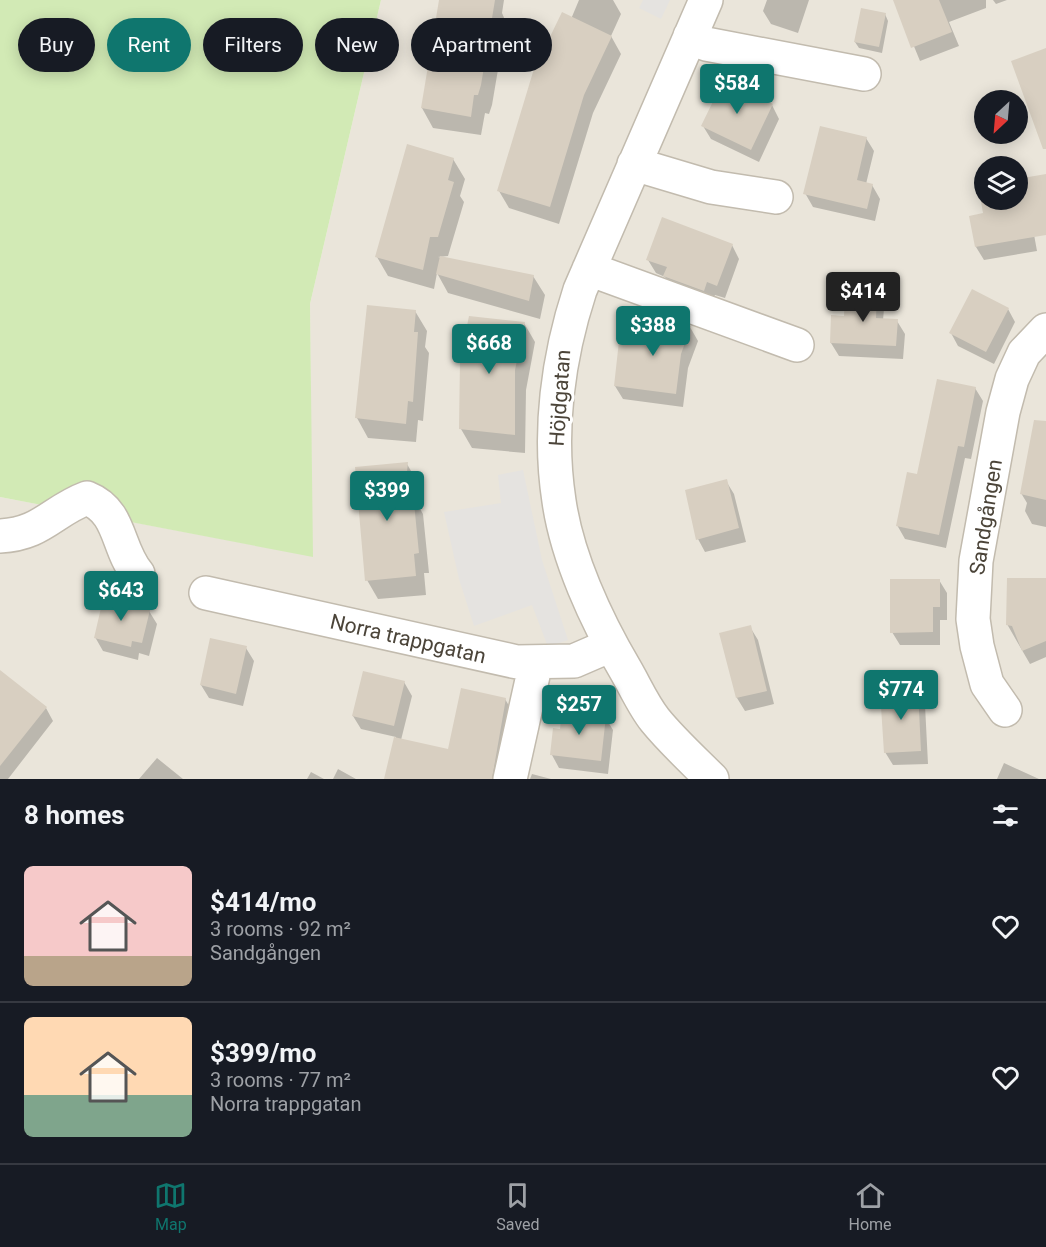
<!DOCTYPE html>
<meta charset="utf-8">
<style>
body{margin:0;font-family:Roboto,sans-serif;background:#242831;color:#f1f3f6;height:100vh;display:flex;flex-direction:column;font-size:22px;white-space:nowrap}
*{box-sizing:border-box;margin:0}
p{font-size:20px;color:#9ea1a6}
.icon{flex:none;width:33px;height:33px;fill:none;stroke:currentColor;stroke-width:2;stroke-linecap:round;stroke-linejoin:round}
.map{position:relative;height:779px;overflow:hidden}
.details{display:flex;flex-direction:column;background:#171b24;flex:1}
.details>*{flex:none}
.top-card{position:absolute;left:18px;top:18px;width:600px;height:54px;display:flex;gap:12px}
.needle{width:39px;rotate:206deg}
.tools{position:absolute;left:974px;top:90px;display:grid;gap:12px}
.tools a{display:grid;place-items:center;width:54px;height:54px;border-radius:50%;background:#171b24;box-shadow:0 3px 15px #0003;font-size:30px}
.price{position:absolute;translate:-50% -51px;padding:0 14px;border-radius:6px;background:#0f766e;color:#fff;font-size:20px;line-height:39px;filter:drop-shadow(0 2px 3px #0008)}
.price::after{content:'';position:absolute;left:50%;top:36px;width:18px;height:14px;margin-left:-9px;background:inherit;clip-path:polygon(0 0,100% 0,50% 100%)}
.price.current{background:#222;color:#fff}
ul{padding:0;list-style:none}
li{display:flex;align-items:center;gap:18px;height:150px;padding:0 24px}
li+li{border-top:2px solid #363941}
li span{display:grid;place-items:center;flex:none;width:168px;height:120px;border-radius:9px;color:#555}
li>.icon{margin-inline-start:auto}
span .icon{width:72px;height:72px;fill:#fffc;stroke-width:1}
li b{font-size:26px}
h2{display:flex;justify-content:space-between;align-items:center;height:72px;padding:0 24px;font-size:26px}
.pill{padding:0 21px;border-radius:27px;background:#171b24;box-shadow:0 3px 15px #0003;font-size:21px;line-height:54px}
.pill.current{background:#0f766e;color:#fff}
.menu{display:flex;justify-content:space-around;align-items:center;height:84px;border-top:2px solid #363941;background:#171b24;font-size:16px;color:#9ea1a6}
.menu a{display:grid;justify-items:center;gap:3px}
.menu .current{color:#0f766e}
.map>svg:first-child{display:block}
</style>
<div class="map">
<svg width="1046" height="779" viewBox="0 0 1046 779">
<rect width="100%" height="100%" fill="#f6f3ec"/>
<path fill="#eae5da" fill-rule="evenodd" d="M 381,0 L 1046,0 L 1046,779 L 0,779 L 0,497 L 312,556 L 310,304 ZM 984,100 L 1017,100 L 1017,134 L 984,134 ZM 984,166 L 1017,166 L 1017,200 L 984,200 Z"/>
<path fill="#d2eab5" d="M 0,0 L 381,0 L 310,304 L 313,557 L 0,497 Z"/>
<path fill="#e5e3e0" d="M 643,0 L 670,0 L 661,19 L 639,8 Z
M 523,470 L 542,560 L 568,640 L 548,647 L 532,605 L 474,626 L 459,579 L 444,512 L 501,503 L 498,475 Z"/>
<path fill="#0003" d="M 441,0 L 504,0 L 502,13 L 505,20 L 502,46 L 492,105 L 489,114 L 485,113 L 481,135 L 433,128 L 422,108 Z
M 579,0 L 613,0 L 621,14 L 611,36 L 621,54 L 593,113 L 559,224 L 509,208 L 499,191 Z
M 767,0 L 809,0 L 798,33 L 771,24 L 763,11 Z
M 895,0 L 986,0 L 986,8 L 949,22 L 959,46 L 920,61 Z
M 993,0 L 1007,0 L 996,4 Z
M 885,14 L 888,21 L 882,53 L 859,48 L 855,42 Z
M 772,105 L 779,119 L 759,162 L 711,139 L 703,126 Z
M 866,138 L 874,151 L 866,184 L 872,185 L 880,199 L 875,221 L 813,207 L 805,193 Z
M 453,159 L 465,179 L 460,196 L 464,202 L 448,256 L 438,257 L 533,276 L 545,295 L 540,319 L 448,293 L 437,273 L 434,289 L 388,276 L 377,257 Z
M 981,190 L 984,190 L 984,200 L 1017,200 L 1017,193 L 1029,207 L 1037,251 L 984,260 L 976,247 L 985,214 Z
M 732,245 L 739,259 L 725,298 L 715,295 L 711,303 L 673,289 L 665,277 L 656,273 L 648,260 Z
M 876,296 L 884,309 L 883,320 L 897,321 L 905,334 L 903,359 L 839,356 L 831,343 L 846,317 Z
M 1008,309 L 1015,322 L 994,364 L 958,346 L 951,333 Z
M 415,311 L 427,331 L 425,347 L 429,353 L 423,421 L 418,420 L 416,442 L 368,438 L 357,418 Z
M 524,323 L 535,342 L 526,390 L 525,453 L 472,448 L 461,429 Z
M 690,327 L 698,341 L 688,368 L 683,407 L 623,399 L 615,386 L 641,346 Z
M 975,388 L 983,401 L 971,459 L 965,458 L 946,548 L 905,539 L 897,525 L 918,476 Z
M 1046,431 L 1046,527 L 1032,524 L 1025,511 L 1027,503 L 1021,493 Z
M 407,464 L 418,483 L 416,502 L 423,514 L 429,573 L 424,573 L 426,595 L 378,599 L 367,580 Z
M 726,481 L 734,494 L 746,542 L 705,552 L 698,539 Z
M 1046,579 L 1046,657 L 1030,664 L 1007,624 Z
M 939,580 L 947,593 L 947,620 L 940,620 L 940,645 L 900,645 L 892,632 Z
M 149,611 L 157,624 L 149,656 L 139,653 L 138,660 L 103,651 L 95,637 Z
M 750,627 L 758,640 L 774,704 L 745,711 L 737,698 L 721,634 Z
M 246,648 L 254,661 L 243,706 L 209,698 L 201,685 Z
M 0,678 L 46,708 L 53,721 L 8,779 L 0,779 Z
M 404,682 L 412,696 L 401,740 L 449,751 L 505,699 L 512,711 L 499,779 L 393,779 L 396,737 L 361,729 L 353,716 Z
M 918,691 L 925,705 L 928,764 L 893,765 L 885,752 Z
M 605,717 L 613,730 L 608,774 L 559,768 L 552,755 L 561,731 Z
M 157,758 L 183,779 L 139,779 Z
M 1004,763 L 1039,779 L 997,779 Z
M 338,769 L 356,779 L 333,779 Z
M 311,772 L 324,779 L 307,779 Z
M 532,774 L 551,779 L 530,779 Z"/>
<path fill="#d8cfc1" d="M 439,0 L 495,0 L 481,85 L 478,95 L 474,95 L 471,117 L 421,108 Z
M 893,0 L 939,0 L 952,32 L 911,48 Z
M 861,8 L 886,13 L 879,47 L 854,42 Z
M 562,12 L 612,36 L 584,95 L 550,207 L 497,191 L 533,72 Z
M 1046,48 L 1046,149 L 1043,149 L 1011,61 Z
M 723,81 L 773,104 L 751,150 L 701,126 Z
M 820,126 L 867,137 L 857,180 L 873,184 L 867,209 L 803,194 Z
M 407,144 L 454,158 L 448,180 L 454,182 L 438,237 L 430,237 L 423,270 L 375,257 Z
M 1046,174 L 1046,235 L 975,247 L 969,216 L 983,213 L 978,185 L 984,184 L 984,200 L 1017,200 L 1017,179 Z
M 662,217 L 733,244 L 717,286 L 707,282 L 704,291 L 663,276 L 667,267 L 646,260 Z
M 440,256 L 534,275 L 529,301 L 436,274 Z
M 972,289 L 1009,308 L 986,352 L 949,333 Z
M 845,293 L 877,294 L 876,318 L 898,319 L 896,346 L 830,343 L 831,315 L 844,316 Z
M 367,305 L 416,310 L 414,332 L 418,332 L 413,402 L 408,401 L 406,424 L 355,418 Z
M 651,312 L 691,326 L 681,354 L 676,394 L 614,386 L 619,341 L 640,344 Z
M 469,316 L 525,322 L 515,370 L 515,435 L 459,429 L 460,360 Z
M 937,379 L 976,387 L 964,447 L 958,446 L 939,535 L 896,526 L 907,472 L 917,474 Z
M 1034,420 L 1046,421 L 1046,500 L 1020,494 Z
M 408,462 L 405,492 L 413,493 L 419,553 L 414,554 L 416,576 L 365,581 L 355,467 Z
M 727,479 L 739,528 L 696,540 L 685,490 Z
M 1007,578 L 1046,578 L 1046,641 L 1022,651 L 1012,626 L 1006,625 Z
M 890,579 L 940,579 L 940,607 L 933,607 L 933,632 L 890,633 Z
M 104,595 L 150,610 L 142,643 L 132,641 L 131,647 L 94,638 Z
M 751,625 L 767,691 L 736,698 L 719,633 Z
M 210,638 L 247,646 L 236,694 L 200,685 Z
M 0,670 L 47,707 L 0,766 Z
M 363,671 L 405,681 L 394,726 L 352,716 Z
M 461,688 L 506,698 L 492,779 L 384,779 L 394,737 L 448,749 Z
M 918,690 L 921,751 L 884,753 L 880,691 Z
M 562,710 L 606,716 L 601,761 L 550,755 L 553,728 L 560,729 Z"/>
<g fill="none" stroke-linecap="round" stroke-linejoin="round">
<g stroke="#c2bbae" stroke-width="36">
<path id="minor" d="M 706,0 L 580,290 C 558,357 548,431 559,501 C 567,557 596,620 625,669 C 635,686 643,705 655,720 C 672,741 693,760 712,779
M 690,36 L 706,44 L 864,74
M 634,164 L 711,187 L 776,197
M 589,269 L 797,345
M 0,536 C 42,534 52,511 87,498 C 122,512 116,548 138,574
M 206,593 L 517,662 L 574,661 L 611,645
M 1005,710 L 987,684 L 977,646 L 973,619 L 976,561 L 1003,412 L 1012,379 L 1024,353 L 1046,330
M 510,779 L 536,662"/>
</g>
<use href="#minor" stroke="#fff" stroke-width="33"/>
</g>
<g text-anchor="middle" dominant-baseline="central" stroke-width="6" stroke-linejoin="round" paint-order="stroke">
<g font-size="21" fill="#4b4439" stroke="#fff">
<text transform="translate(560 398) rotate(-86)">Höjdgatan</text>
<text transform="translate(986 517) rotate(-81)">Sandgången</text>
<text transform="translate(408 639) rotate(13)">Norra trappgatan</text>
</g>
</g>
</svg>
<div class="tools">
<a><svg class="needle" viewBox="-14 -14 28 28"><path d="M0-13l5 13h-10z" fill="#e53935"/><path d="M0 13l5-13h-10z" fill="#9ea1a6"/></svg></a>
<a><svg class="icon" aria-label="layers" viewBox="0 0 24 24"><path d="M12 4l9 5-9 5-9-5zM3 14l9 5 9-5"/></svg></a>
</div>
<b class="price" style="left:737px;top:115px">$584</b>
<b class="price current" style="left:863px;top:323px">$414</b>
<b class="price" style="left:653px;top:357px">$388</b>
<b class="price" style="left:489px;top:375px">$668</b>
<b class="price" style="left:387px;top:522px">$399</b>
<b class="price" style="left:121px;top:622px">$643</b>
<b class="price" style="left:901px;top:721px">$774</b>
<b class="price" style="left:579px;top:736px">$257</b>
<div class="top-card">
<a class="pill">Buy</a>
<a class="pill current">Rent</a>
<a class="pill">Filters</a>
<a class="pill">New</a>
<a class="pill">Apartment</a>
</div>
</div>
<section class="details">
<h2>8 homes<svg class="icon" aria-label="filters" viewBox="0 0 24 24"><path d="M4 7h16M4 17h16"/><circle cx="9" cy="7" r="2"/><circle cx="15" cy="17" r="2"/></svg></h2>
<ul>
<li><span style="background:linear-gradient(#f6c9c9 75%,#b9a48a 0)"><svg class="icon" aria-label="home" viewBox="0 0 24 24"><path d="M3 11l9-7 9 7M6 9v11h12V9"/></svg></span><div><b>$414/mo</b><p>3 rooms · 92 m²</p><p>Sandgången</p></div><svg class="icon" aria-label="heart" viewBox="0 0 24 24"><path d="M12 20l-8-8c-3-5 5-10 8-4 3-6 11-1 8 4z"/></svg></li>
<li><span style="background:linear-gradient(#ffd9b3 65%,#7fa58c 0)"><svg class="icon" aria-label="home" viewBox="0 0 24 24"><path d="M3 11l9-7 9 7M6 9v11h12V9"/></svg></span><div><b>$399/mo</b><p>3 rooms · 77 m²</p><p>Norra trappgatan</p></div><svg class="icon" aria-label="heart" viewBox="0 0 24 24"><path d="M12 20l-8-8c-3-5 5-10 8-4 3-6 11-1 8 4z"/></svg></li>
</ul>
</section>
<nav class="menu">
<a class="current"><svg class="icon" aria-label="map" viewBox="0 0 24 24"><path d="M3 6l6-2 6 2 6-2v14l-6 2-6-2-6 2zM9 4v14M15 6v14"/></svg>Map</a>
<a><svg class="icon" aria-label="saved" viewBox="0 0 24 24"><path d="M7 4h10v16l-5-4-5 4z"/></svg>Saved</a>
<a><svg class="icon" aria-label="home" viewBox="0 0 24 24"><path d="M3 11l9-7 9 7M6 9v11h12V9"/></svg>Home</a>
</nav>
